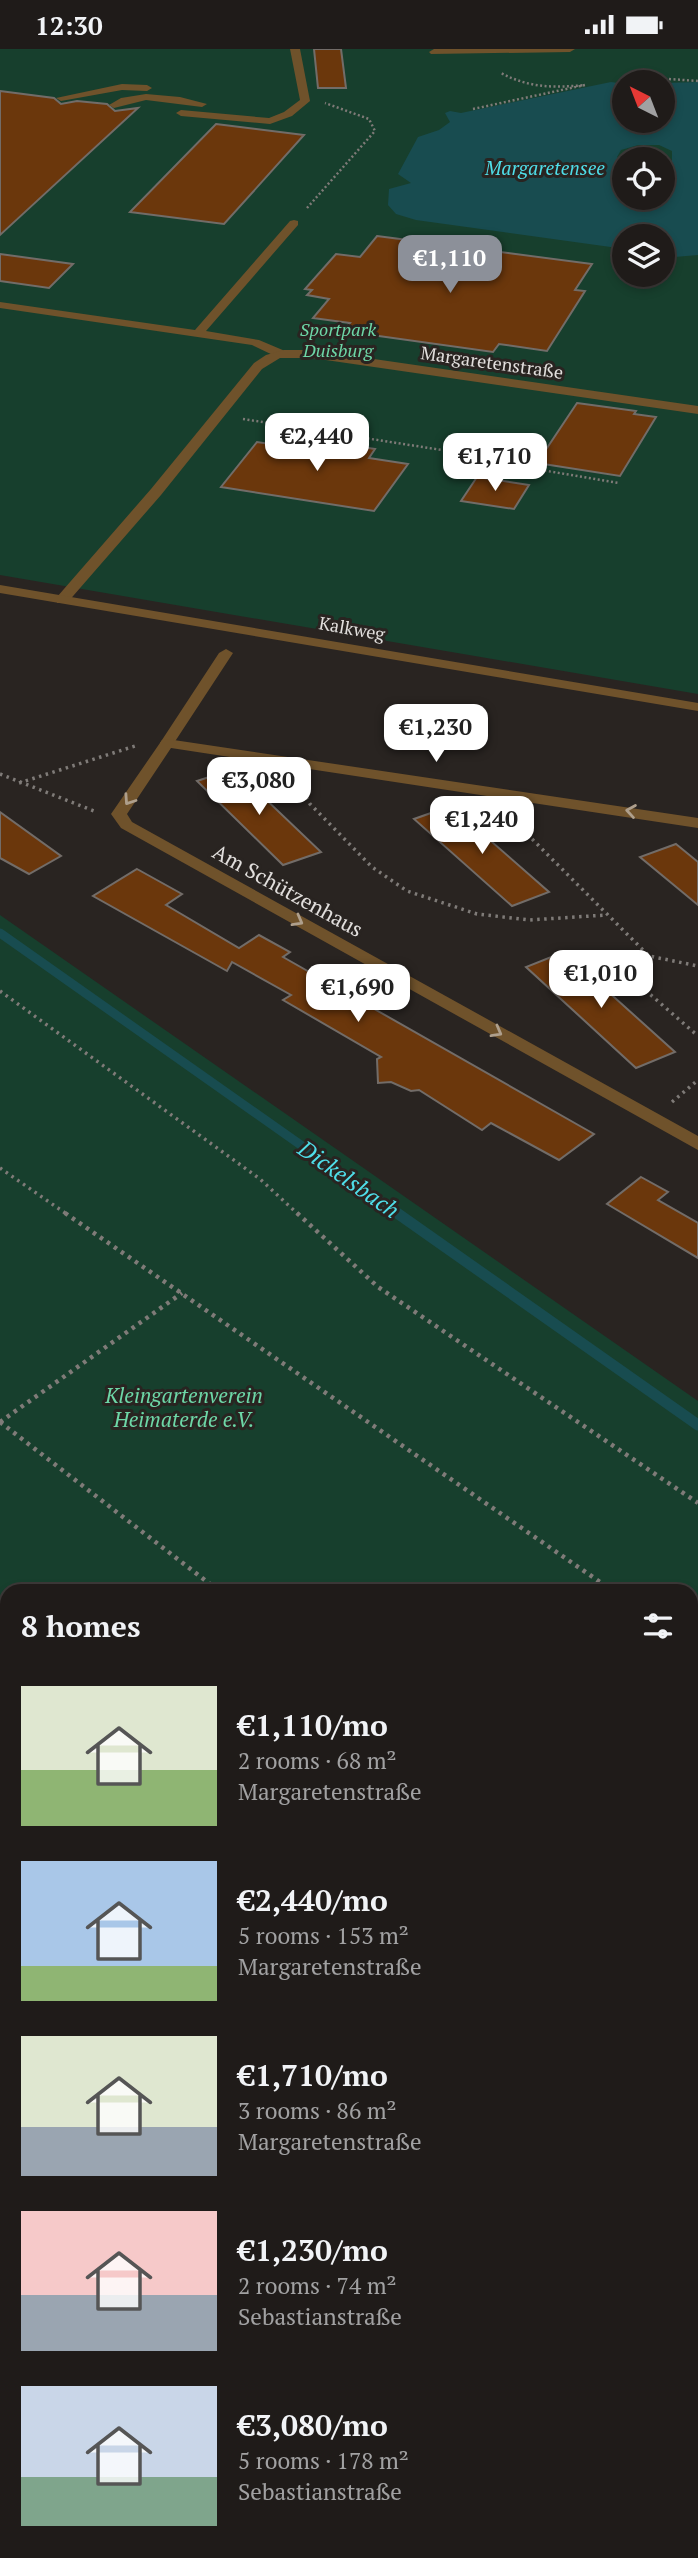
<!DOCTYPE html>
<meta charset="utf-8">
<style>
body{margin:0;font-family:"PT Serif",serif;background:#2c2826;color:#f1f3f6;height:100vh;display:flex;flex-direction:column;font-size:26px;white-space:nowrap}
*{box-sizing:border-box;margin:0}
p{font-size:23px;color:#a1a1a2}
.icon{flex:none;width:38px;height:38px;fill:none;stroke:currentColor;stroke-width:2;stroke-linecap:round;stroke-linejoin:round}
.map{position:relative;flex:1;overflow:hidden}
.sheet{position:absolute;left:0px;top:1535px;width:698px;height:975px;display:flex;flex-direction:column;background:#1f1b19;border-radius:21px 21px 0 0;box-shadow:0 4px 10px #0003,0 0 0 2px #3c3938}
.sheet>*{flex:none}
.needle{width:46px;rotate:318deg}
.fabs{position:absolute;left:612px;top:21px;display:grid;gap:14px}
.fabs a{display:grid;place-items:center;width:63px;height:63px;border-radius:50%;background:#1f1b19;box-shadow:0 4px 10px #0003,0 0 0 2px #3c3938;font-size:35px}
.price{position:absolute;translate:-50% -60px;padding:0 16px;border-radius:14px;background:#fff;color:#222;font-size:23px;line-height:46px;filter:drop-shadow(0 2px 4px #0008)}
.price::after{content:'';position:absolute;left:50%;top:42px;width:21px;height:16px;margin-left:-10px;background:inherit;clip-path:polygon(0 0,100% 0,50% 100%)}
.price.selected{background:#8c9099;color:#fff}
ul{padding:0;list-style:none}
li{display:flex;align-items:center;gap:21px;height:175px;padding:0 21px}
li span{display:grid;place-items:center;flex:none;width:196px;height:140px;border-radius:0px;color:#555}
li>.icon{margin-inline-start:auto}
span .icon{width:84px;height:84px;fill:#fffc;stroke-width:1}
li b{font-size:30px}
h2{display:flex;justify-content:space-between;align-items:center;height:84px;padding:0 21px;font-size:30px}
.status{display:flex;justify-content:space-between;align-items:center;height:49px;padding:0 35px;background:#1f1b19;direction:ltr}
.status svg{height:19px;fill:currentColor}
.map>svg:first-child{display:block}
</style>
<div class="status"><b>12:30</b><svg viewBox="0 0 49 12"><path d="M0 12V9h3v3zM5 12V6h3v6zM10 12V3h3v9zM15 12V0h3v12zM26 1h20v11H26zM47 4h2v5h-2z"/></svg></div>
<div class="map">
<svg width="698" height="2509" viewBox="0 0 698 2509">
<rect width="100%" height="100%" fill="#292421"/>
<path fill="#173f2d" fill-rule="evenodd" d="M 0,0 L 698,0 L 698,645 L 0,526 ZM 625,33 L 663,33 L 663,72 L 625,72 ZM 625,110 L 663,110 L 663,149 L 625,149 ZM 625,187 L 663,187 L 663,226 L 625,226 Z
M 0,866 L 698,1352 L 698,2081 L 691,2088 L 691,1542 L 7,1542 L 7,1811 L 0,1805 Z"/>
<path fill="#1b6a4b" d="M 0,2403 L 7,2410 L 7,2502 L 93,2503 L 99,2509 L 0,2509 Z"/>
<path fill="#184c50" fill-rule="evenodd" d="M 611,33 L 625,35 L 625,72 L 663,72 L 663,34 L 698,33 L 698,206 L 663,209 L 663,187 L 625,187 L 625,200 L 416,171 L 396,165 L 388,156 L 389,140 L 411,134 L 398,125 L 418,88 L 439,81 L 450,73 L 445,64 L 450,62 L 461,64 ZM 638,96 L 659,96 L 672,102 L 672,112 L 663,116 L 663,149 L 625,149 L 625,115 L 617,108 L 621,101 Z"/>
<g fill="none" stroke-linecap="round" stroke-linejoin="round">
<path stroke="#184c50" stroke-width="9" d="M 0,884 L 400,1166"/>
<path stroke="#184c50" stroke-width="11" d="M 397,1164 L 698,1376"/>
</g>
<path fill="#6b370c" stroke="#726c68" stroke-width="2" d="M 314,0 L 341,0 L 346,39 L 318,39 Z
M 0,42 L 54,49 L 61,55 L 77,52 L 107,55 L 115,62 L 138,59 L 0,186 Z
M 216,75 L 304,86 L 224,175 L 130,163 Z
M 377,187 L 592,215 L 575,241 L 585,242 L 547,302 L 499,295 L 493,303 L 343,282 L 350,274 L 313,269 L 329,250 L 307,246 L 312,241 L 305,240 L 336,205 L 360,208 Z
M 0,205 L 73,215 L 49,239 L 0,232 Z
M 577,354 L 636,362 L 634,365 L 656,368 L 620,427 L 537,414 Z
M 298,388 L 375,400 L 369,409 L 408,415 L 374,462 L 221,438 L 257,393 L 291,398 Z
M 477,428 L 529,436 L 514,460 L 461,452 Z
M 234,720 L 321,803 L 283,816 L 197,732 Z
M 451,757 L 549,843 L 512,857 L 414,770 Z
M 0,763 L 61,807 L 29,825 L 0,809 Z
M 676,795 L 698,813 L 698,856 L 640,808 Z
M 137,820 L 182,845 L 166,856 L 239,899 L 259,886 L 290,903 L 283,908 L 594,1085 L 559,1111 L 491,1074 L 482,1081 L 419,1041 L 411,1042 L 391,1033 L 378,1034 L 377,1010 L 381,1008 L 283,951 L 291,946 L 232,913 L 227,922 L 93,847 Z
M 564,903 L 675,1003 L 636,1019 L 526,918 Z
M 641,1128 L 668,1143 L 658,1151 L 698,1174 L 698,1209 L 607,1155 Z"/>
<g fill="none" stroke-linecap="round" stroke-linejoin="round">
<path stroke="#7f7b78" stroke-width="2.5" stroke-dasharray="2 2.5" stroke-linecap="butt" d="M 669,30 L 698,32
M 473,60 L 585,36 C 554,39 529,39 501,24
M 307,159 L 375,82 L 369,70 L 325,54
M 243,370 L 493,409 L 535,420 L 619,434"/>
<path stroke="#7f7b78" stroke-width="3.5" stroke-dasharray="2.5 4.5" stroke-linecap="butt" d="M 0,725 L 94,762
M 19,734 L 135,697
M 299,736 L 310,755 L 372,818 L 407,842 L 477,865 L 530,871 L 606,866
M 524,771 L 530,788 L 649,907 L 698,917
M 649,907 L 621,920 L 698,987
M 0,942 L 260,1130 L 299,1166
M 672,1053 L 698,1031
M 0,1119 L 68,1166"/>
<path stroke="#7f7b78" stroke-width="4.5" stroke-dasharray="3.5 5" stroke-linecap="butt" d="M 65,1164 L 613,1542
M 297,1164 L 378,1238 L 698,1454
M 0,1373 L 219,1542
M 0,1373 L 182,1244
M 691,1595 L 698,1600
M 0,1686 L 7,1692"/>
<path stroke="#7f7b78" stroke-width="6" stroke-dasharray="4.5 7" stroke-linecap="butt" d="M 691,1906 L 698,1911"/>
<path fill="#6f522b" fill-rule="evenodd" d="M 290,0 L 300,0 L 310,52 L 292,67 L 270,75 L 181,67 L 176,64 L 181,61 L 269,69 L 284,63 L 300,51 Z
M 122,35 L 147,36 L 152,39 L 147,42 L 122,41 L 61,52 L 56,49 Z
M 146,45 L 180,48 L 207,55 L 202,58 L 146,51 L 114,59 L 109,56 L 121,49 Z
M 294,171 L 298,172 L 298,176 L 206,282 L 259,291 L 285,302 L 285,308 L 277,308 L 252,296 L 0,259 L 0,253 L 195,281 L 290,172 Z
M 226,600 L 233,604 L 174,694 L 167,698 L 162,697 L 160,694 L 219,604 Z"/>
<path fill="#6f522b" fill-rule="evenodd" d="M 434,0 L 575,0 L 570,3 L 431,5 L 429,3 Z"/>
<path fill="#6f522b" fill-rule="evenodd" d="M 284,301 L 312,301 L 698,357 L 698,365 L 312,309 L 280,309 L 262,320 L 161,446 L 67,554 L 57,554 L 57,548 L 151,440 L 254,314 L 266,306 Z
M 167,690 L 698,769 L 698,779 L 171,699 L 127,765 L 132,773 L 698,1087 L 698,1101 L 121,779 L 111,765 L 162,691 Z
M 0,1832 L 7,1834 L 7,1859 L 0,1857 Z
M 691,2463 L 698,2466 L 698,2497 L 691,2495 Z"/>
<path fill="#6f522b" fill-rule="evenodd" d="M 0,536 L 698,654 L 698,662 L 0,544 Z"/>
<g stroke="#a09c9a" stroke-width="10">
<path id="rail" d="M 0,1981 L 7,1988
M 0,2096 L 7,2103
M 0,2198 L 7,2205
M 0,2258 L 7,2265
M 0,2364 L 7,2372
M 129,2502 L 136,2509
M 237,2502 L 244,2509
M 299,2502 L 305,2509
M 414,2502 L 421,2509
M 546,2502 L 553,2509"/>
</g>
<use href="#rail" stroke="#292421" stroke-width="7" stroke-dasharray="21" stroke-linecap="butt"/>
</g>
<defs><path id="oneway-chevron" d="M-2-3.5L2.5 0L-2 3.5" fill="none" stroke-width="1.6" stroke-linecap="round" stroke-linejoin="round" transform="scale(1.75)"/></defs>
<g stroke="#ae9f8c">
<use href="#oneway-chevron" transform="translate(129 751) rotate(124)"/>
<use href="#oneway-chevron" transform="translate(631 762) rotate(-171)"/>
<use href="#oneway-chevron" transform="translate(298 872) rotate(29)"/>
<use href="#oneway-chevron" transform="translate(497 983) rotate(29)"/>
</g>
<g text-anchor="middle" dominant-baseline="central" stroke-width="6" stroke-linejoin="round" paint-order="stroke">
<g font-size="18" font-style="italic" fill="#6dd7a7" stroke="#292421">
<text x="338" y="280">Sportpark<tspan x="338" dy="21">Duisburg</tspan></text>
</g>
<g font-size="18" fill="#e1dedc" stroke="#292421">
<text transform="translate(492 313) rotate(8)">Margaretenstraße</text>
<text transform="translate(352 579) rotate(10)">Kalkweg</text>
</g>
<g font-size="19" font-style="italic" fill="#4fdee9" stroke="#292421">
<text x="545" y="118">Margaretensee</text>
</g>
<g font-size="21" fill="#e1dedc" stroke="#292421">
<text transform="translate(288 841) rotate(29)">Am Schützenhaus</text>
</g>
<g font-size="21" font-style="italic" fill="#6dd7a7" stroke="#292421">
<text x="184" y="1346">Kleingartenverein<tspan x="184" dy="24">Heimaterde e.V.</tspan></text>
</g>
<g font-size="23" font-style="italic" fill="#4fdee9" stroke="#292421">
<text transform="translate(349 1130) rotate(35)">Dickelsbach</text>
</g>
</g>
</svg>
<div class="fabs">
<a><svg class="needle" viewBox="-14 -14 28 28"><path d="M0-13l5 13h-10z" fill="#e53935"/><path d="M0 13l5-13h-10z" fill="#a1a1a2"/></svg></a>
<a><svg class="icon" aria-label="locate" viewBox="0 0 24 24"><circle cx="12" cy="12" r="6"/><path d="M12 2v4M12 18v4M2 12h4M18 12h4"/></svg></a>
<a><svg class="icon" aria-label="layers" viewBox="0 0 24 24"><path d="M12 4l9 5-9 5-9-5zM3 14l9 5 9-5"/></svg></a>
</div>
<b class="price selected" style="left:450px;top:246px">€1,110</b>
<b class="price" style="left:317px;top:424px">€2,440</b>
<b class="price" style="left:495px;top:444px">€1,710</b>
<b class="price" style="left:436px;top:715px">€1,230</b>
<b class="price" style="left:259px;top:768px">€3,080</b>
<b class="price" style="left:482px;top:807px">€1,240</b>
<b class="price" style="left:601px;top:961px">€1,010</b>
<b class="price" style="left:358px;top:975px">€1,690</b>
<section class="sheet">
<h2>8 homes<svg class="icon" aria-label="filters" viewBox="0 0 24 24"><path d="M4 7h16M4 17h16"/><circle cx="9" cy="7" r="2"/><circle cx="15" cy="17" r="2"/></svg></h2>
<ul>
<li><span style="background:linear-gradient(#dfe7d0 60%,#8fb573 0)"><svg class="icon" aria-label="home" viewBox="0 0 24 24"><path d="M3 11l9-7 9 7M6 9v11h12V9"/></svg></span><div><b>€1,110/mo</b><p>2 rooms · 68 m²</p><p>Margaretenstraße</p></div></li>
<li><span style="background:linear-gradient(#a9c7e8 75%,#8fb573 0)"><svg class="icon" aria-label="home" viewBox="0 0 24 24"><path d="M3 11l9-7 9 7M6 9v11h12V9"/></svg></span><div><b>€2,440/mo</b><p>5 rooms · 153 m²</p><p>Margaretenstraße</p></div></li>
<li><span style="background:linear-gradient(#dfe7d0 65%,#9aa5b1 0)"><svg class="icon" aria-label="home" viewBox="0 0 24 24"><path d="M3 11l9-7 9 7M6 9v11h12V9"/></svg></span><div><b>€1,710/mo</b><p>3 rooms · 86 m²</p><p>Margaretenstraße</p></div></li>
<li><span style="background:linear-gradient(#f6c9c9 60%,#9aa5b1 0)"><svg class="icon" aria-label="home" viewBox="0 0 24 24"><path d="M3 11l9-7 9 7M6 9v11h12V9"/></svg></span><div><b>€1,230/mo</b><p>2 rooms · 74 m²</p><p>Sebastianstraße</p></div></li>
<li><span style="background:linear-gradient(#c9d6e8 65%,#7fa58c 0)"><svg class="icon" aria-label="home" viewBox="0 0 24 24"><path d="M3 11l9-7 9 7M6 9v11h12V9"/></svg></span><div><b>€3,080/mo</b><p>5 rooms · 178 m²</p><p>Sebastianstraße</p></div></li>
</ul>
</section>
</div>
